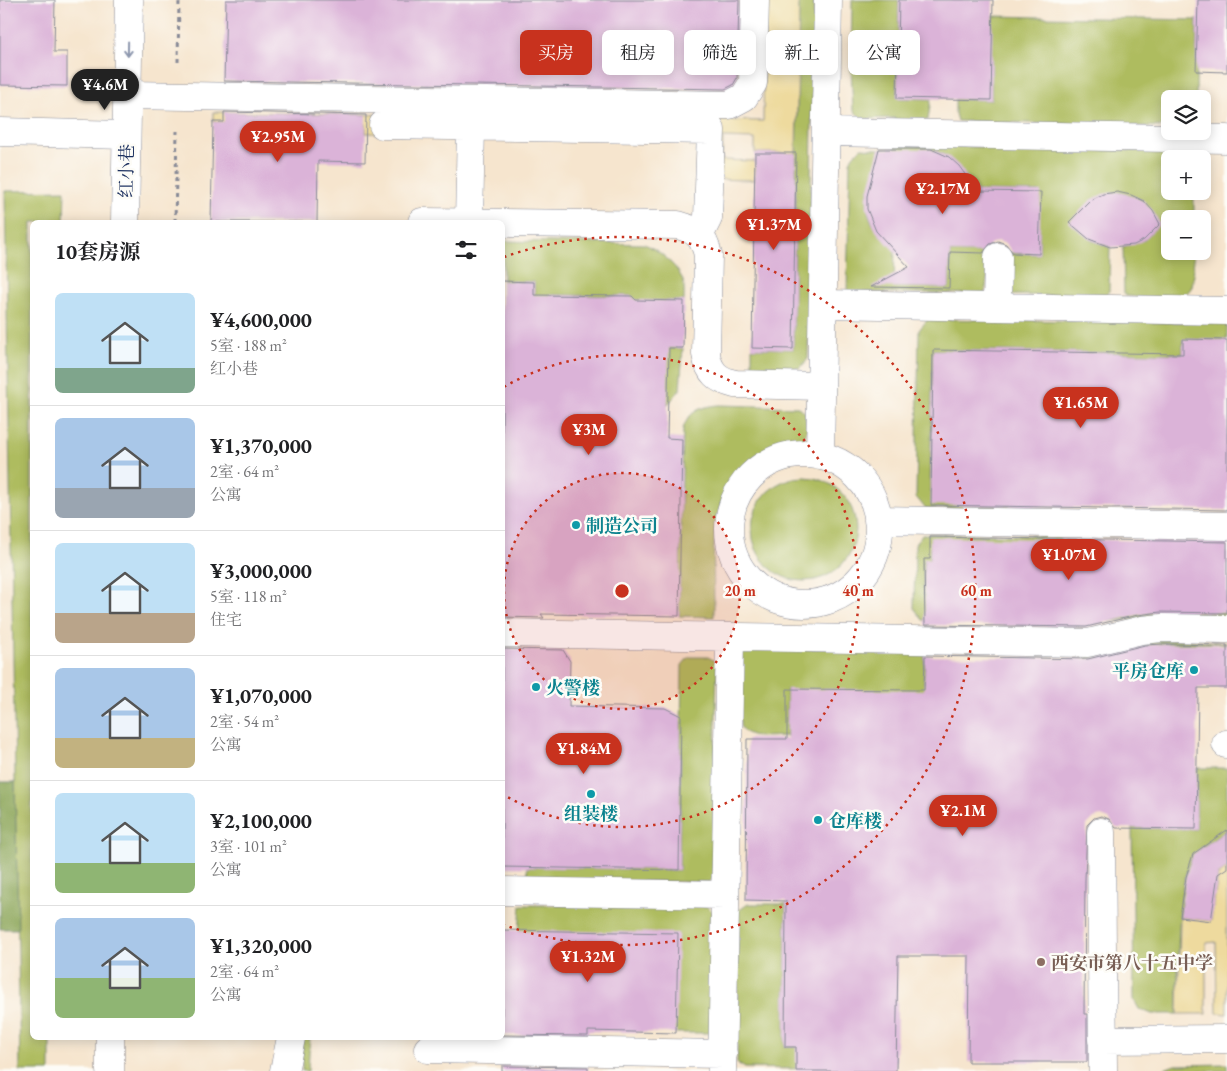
<!DOCTYPE html>
<html lang="zh">
<meta charset="utf-8">
<style>
body{margin:0;font-family:"EB Garamond","Noto Serif SC",serif;background:#f6f6f6;color:#202124;height:100vh;display:flex;flex-direction:column;font-size:19px;white-space:nowrap}
*{box-sizing:border-box;margin:0}
p{font-size:16px;color:#757577}
.icon{flex:none;width:28px;height:28px;fill:none;stroke:currentColor;stroke-width:2;stroke-linecap:round;stroke-linejoin:round}
.map{position:relative;flex:1;overflow:hidden}
.side{position:absolute;left:30px;top:220px;width:475px;height:820px;display:flex;flex-direction:column;background:#fff;border-radius:8px;box-shadow:0 2px 12px #0003}
.side>*{flex:none}
.top-card{position:absolute;left:520px;top:30px;width:475px;height:45px;display:flex;gap:10px}
.fabs{position:absolute;left:1161px;top:90px;display:grid;gap:10px}
.fabs a{display:grid;place-items:center;width:50px;height:50px;border-radius:8px;background:#fff;box-shadow:0 2px 12px #0003;font-size:25px}
.price{position:absolute;translate:-50% -42px;padding:0 11px;border-radius:18px;background:#c8321e;color:#fff;font-size:16px;line-height:32px;filter:drop-shadow(0 1px 2px #0008)}
.price::after{content:'';position:absolute;left:50%;top:30px;width:15px;height:11px;margin-left:-8px;background:inherit;clip-path:polygon(0 0,100% 0,50% 100%)}
.price.active{background:#222;color:#fff}
ul{padding:0;list-style:none}
li{display:flex;align-items:center;gap:15px;height:125px;padding:0 25px}
li+li{border-top:1px solid #e0e0e0}
li span{display:grid;place-items:center;flex:none;width:140px;height:100px;border-radius:8px;color:#555}
li>.icon{margin-inline-start:auto}
span .icon{width:60px;height:60px;fill:#fffc;stroke-width:1}
li b{font-size:21px}
h2{display:flex;justify-content:space-between;align-items:center;height:60px;padding:0 25px;font-size:21px}
.tag{padding:0 18px;border-radius:8px;background:#fff;box-shadow:0 2px 12px #0003;font-size:18px;line-height:45px}
.tag.active{background:#c8321e;color:#fff}
.map>svg:first-child{display:block}
</style>
<div class="map">
<svg width="1227" height="1071" viewBox="0 0 1227 1071">
<rect width="100%" height="100%" fill="#fdfcf7"/>
<filter id="ink" filterUnits="userSpaceOnUse"><feTurbulence type="fractalNoise" baseFrequency=".02" numOctaves="2"/><feDisplacementMap in="SourceGraphic" scale="10" xChannelSelector="R" yChannelSelector="G"/><feConvolveMatrix kernelMatrix="1 2 1 2 8 2 1 2 1" color-interpolation-filters="sRGB"/></filter>
<filter id="wash" filterUnits="userSpaceOnUse"><feTurbulence type="fractalNoise" baseFrequency=".0096" numOctaves="4" result="noise"/><feDisplacementMap in="SourceGraphic" scale="20" xChannelSelector="R" yChannelSelector="G"/><feGaussianBlur stdDeviation="1.12" result="paint"/><feColorMatrix in="noise" values="0 0 0 0 0 0 0 0 0 0 0 0 0 0 0 0 0 1.4 0 .05"/><feComposite in="paint" operator="in"/></filter>
<g filter="url(#wash)">
<rect width="100%" height="100%" fill="#f6e5ce"/>
<path fill="#aebc5f" stroke="#64765e" d="M 799,0 L 814,0 L 808,359 L 800,368 L 752,368 L 752,348 L 793,349 Z
M 852,0 L 899,0 L 897,98 L 931,99 L 928,120 L 895,122 L 895,118 L 862,119 L 853,110 L 851,68 Z
M 992,16 L 1197,20 L 1196,99 L 1170,99 L 1170,127 L 957,121 L 955,114 L 955,99 L 991,100 Z
M 895,145 L 1186,152 L 1193,159 L 1170,159 L 1170,191 L 1194,191 L 1194,219 L 1170,219 L 1170,251 L 1193,251 C 1193,262 1195,276 1192,286 C 1185,305 1142,297 1126,296 L 1124,293 L 1123,247 L 1144,240 L 1159,224 C 1150,205 1138,196 1117,192 L 1089,239 L 1110,247 L 1109,291 L 1106,296 L 1010,295 L 1004,253 L 1039,254 L 1040,192 L 972,191 C 938,95 812,188 895,248 L 894,287 L 949,288 L 950,252 L 991,253 L 985,294 L 847,292 L 850,162 L 853,156 L 861,148 L 894,150 Z
M 65,190 L 64,222 L 32,222 L 32,1038 L 50,1038 L 50,1071 L 20,1071 L 5,191 Z
M 503,241 L 644,244 C 658,249 675,264 682,278 C 685,285 684,294 684,301 L 650,301 L 650,314 L 631,296 L 549,295 L 534,308 L 534,282 L 503,281 Z
M 928,319 L 1227,323 L 1227,340 L 1183,340 L 1183,354 L 933,350 L 930,491 L 1011,493 L 1011,505 L 1007,509 L 925,508 L 916,497 L 919,330 Z
M 662,348 L 683,348 L 680,390 L 667,405 Z
M 718,405 L 798,407 L 805,412 L 807,431 L 802,441 C 787,444 772,447 758,455 C 703,488 715,561 714,617 L 679,616 L 683,429 C 689,411 700,407 718,405 Z
M752 529a52 52 0 1 1 104 0a52 52 0 1 1-104 0Z
M 923,534 L 1059,536 L 1063,542 L 930,546 L 930,559 L 924,560 L 923,595 L 1227,612 L 1227,618 L 1144,618 L 1088,623 L 923,620 L 914,608 L 915,544 Z
M 1144,637 L 1227,643 L 1161,643 L 1161,651 L 1119,651 L 1118,689 L 860,691 L 853,1070 L 745,1068 L 737,1063 L 738,911 L 748,904 L 786,904 L 785,1047 L 847,1047 L 787,689 L 787,736 C 772,736 748,741 740,726 L 742,654 L 745,649 L 925,648 L 924,683 L 1087,686 L 1087,651 Z
M 689,657 L 708,657 L 717,662 L 713,878 L 710,882 L 528,880 L 527,867 L 679,870 L 682,665 Z
M 1197,768 L 1227,768 L 1227,830 C 1217,838 1201,846 1193,856 C 1175,882 1178,981 1178,1014 L 1152,1014 L 1139,1009 L 1134,1000 L 1132,828 L 1196,829 Z
M 521,905 L 707,906 L 713,912 L 712,1033 L 676,1033 L 519,931 Z
M 302,1038 L 310,1038 L 308,1071 L 302,1071 Z
M 1227,1064 L 1227,1071 L 1158,1071 L 1175,1065 Z"/>
<path fill="#8aa456" stroke="#526a5a" d="M 0,782 L 15,782 L 18,929 L 0,929 Z"/>
<path fill="#eeda9e" stroke="#84847e" d="M 765,0 L 799,0 L 796,153 L 755,153 L 755,139 L 723,138 L 722,160 L 755,161 L 755,180 L 702,179 L 702,139 L 366,133 L 366,124 L 213,122 L 213,112 L 763,121 Z
M 1227,868 L 1227,1014 L 1217,1013 L 1216,942 L 1206,943 L 1206,1014 L 1178,1014 L 1180,917 L 1211,921 L 1218,875 Z"/>
<g id="blocks">
<path fill="#dbb3d8" d="M 0,0 L 55,0 L 54,52 L 67,52 L 67,86 L 0,85 Z
M 226,0 L 739,0 L 737,78 L 733,85 L 725,89 L 224,81 Z
M 899,0 L 993,0 L 991,100 L 897,98 Z
M 1198,0 L 1227,0 L 1227,72 L 1196,71 Z
M 224,112 L 366,115 L 365,162 L 318,161 L 317,222 L 211,222 L 213,122 L 224,122 Z
M 879,149 L 931,149 L 949,157 L 959,166 L 977,191 L 1041,192 L 1039,254 L 1013,253 L 1006,244 L 998,241 L 990,244 L 983,253 L 950,252 L 949,288 L 871,287 L 909,267 L 876,231 L 867,209 L 867,196 Z
M 755,153 L 796,153 L 793,349 L 752,348 Z
M 1117,192 L 1131,195 L 1144,201 L 1153,211 L 1160,224 L 1144,240 L 1134,245 L 1110,247 L 1089,239 L 1069,222 L 1091,200 L 1103,194 Z
M 502,281 L 534,282 L 534,295 L 632,296 L 636,300 L 684,301 L 683,348 L 669,348 L 667,438 L 682,439 L 679,616 L 541,614 L 544,618 L 502,617 Z
M 1183,339 L 1227,340 L 1227,510 L 931,505 L 933,350 L 1183,354 Z
M 930,537 L 1227,542 L 1227,613 L 1160,612 L 1138,615 L 1086,627 L 925,625 L 924,559 L 930,559 Z
M 1163,644 L 1227,645 L 1227,688 L 1198,688 L 1196,829 L 1116,828 L 1109,819 L 1101,816 L 1094,818 L 1087,825 L 1085,879 L 1084,1014 L 1087,1014 L 1087,1062 L 968,1062 L 969,956 L 898,956 L 896,1071 L 796,1071 L 796,1047 L 785,1047 L 786,901 L 746,900 L 747,739 L 787,739 L 787,689 L 924,690 L 925,656 L 1088,659 L 1145,645 Z
M 502,649 L 563,650 L 570,661 L 569,706 L 665,708 L 681,716 L 679,870 L 502,867 Z
M 1227,830 L 1227,868 L 1218,874 L 1211,921 L 1180,917 L 1186,877 L 1193,854 Z
M 502,930 L 678,933 L 676,1033 L 588,1031 L 588,1036 L 502,1035 Z
M 502,1066 L 588,1067 L 588,1071 L 502,1071 Z"/>
</g>
</g>
<g filter="url(#ink)">
<use href="#blocks" fill-opacity="0" stroke="#888a96" stroke-width="1"/>
<g fill="none" stroke-linecap="round" stroke-linejoin="round">
<g stroke="#888a96" stroke-width="29">
<path id="minor" d="M 127,95 L 729,105 L 744,97 L 753,83 L 755,0
M 383,125 L 711,130 L 708,218 L 700,234
M 0,132 L 126,135
M 826,132 L 1227,139
M 125,222 L 129,0
M 422,222 L 678,225 C 697,230 704,237 708,255 L 706,354 C 709,372 717,380 735,384 L 821,386
M 469,222 L 471,126
M 823,304 L 1227,311
M 997,307 L 998,257
M729 529a75 75 0 1 1 150 0a75 75 0 1 1-150 0Z
M 820,456 L 828,0
M 878,520 L 1227,526
M 502,633 L 1088,643 L 1142,630 L 1162,628 L 1227,629
M 1226,744 L 1227,744
M 1101,832 L 1103,1071
M 502,891 L 725,895
M 1102,1040 L 1227,1039
M 428,1049 L 723,1054
M 110,1071 L 110,1038
M 284,1071 L 291,1038
M 722,1071 L 730,637"/>
</g>
<path stroke="#888a96" stroke-width="3" stroke-dasharray="4 4" stroke-linecap="butt" d="M 178,62 L 179,0
M 175,222 L 177,131"/>
<use href="#minor" stroke="#fff" stroke-width="28"/>
</g>
<defs><path id="oneway-shaft" d="M-6 0H5M1.5-3L5.5 0L1.5 3" fill="none" stroke-width="1.6" stroke-linecap="round" stroke-linejoin="round" transform="scale(1.25)"/></defs>
<use stroke="#8d97ae" href="#oneway-shaft" transform="translate(128 49) rotate(91)"/>
</g>
<circle cx="622" cy="591" r="118" fill="#c8321e" fill-opacity=".12"/>
<g fill="none" stroke="#c8321e" stroke-width="2.5" stroke-dasharray="2.5 5">
<circle cx="622" cy="591" r="118"/>
<path d="M504 387A236 236 0 1 1 504 795"/>
<path d="M504 257A354 354 0 1 1 504 925"/>
</g>
<g fill="#0f9aa8" stroke="#fdfcf7" stroke-width="2">
<circle cx="576" cy="525" r="5"/>
<circle cx="1194" cy="670" r="5"/>
<circle cx="536" cy="687" r="5"/>
<circle cx="591" cy="794" r="5"/>
<circle cx="818" cy="820" r="5"/>
</g>
<circle fill="#8d6e63" stroke="#fdfcf7" stroke-width="2" cx="1041" cy="962" r="5"/>
<g text-anchor="middle" dominant-baseline="central" stroke-width="5" stroke-linejoin="round" paint-order="stroke">
<g font-size="18" fill="#1b2f5e" stroke="#fdfcf7">
<text transform="translate(126 171) rotate(-89)">红小巷</text>
</g>
<g font-size="18" font-weight="bold" fill="#0d838f" stroke="#fdfcf7" text-anchor="start">
<text x="586" y="525">制造公司</text>
<text x="1184" y="670" text-anchor="end">平房仓库</text>
<text x="546" y="687">火警楼</text>
<text x="591" y="813" text-anchor="middle">组装楼</text>
<text x="828" y="820">仓库楼</text>
</g>
<g font-size="18" font-weight="bold" fill="#785e54" stroke="#fdfcf7" text-anchor="start">
<text x="1051" y="962">西安市第八十五中学</text>
</g>
</g>
<circle cx="622" cy="591" r="8" fill="#c8321e" stroke="#fdfcf7" stroke-width="2.5"/>
<g font-size="15" text-anchor="middle" font-weight="bold" fill="#c8321e" stroke="#fdfcf7" stroke-width="5" stroke-linejoin="round" paint-order="stroke">
<text x="740" y="596">20 m</text>
<text x="858" y="596">40 m</text>
<text x="976" y="596">60 m</text>
</g>
</svg>
<div class="fabs">
<a><svg class="icon" aria-label="layers" viewBox="0 0 24 24"><path d="M12 4l9 5-9 5-9-5zM3 14l9 5 9-5"/></svg></a>
<a>+</a>
<a>−</a>
</div>
<b class="price active" style="left:105px;top:111px">¥4.6M</b>
<b class="price" style="left:278px;top:163px">¥2.95M</b>
<b class="price" style="left:943px;top:215px">¥2.17M</b>
<b class="price" style="left:774px;top:251px">¥1.37M</b>
<b class="price" style="left:1081px;top:429px">¥1.65M</b>
<b class="price" style="left:589px;top:456px">¥3M</b>
<b class="price" style="left:1069px;top:581px">¥1.07M</b>
<b class="price" style="left:584px;top:775px">¥1.84M</b>
<b class="price" style="left:963px;top:837px">¥2.1M</b>
<b class="price" style="left:588px;top:983px">¥1.32M</b>
<div class="top-card">
<a class="tag active">买房</a>
<a class="tag">租房</a>
<a class="tag">筛选</a>
<a class="tag">新上</a>
<a class="tag">公寓</a>
</div>
<section class="side">
<h2>10套房源<svg class="icon" aria-label="filters" viewBox="0 0 24 24"><path d="M4 7h16M4 17h16"/><circle cx="9" cy="7" r="2"/><circle cx="15" cy="17" r="2"/></svg></h2>
<ul>
<li><span style="background:linear-gradient(#bfe0f5 75%,#7fa58c 0)"><svg class="icon" aria-label="home" viewBox="0 0 24 24"><path d="M3 11l9-7 9 7M6 9v11h12V9"/></svg></span><div><b>¥4,600,000</b><p>5室 · 188 m²</p><p>红小巷</p></div></li>
<li><span style="background:linear-gradient(#a9c7e8 70%,#9aa5b1 0)"><svg class="icon" aria-label="home" viewBox="0 0 24 24"><path d="M3 11l9-7 9 7M6 9v11h12V9"/></svg></span><div><b>¥1,370,000</b><p>2室 · 64 m²</p><p>公寓</p></div></li>
<li><span style="background:linear-gradient(#bfe0f5 70%,#b9a48a 0)"><svg class="icon" aria-label="home" viewBox="0 0 24 24"><path d="M3 11l9-7 9 7M6 9v11h12V9"/></svg></span><div><b>¥3,000,000</b><p>5室 · 118 m²</p><p>住宅</p></div></li>
<li><span style="background:linear-gradient(#a9c7e8 70%,#c2b280 0)"><svg class="icon" aria-label="home" viewBox="0 0 24 24"><path d="M3 11l9-7 9 7M6 9v11h12V9"/></svg></span><div><b>¥1,070,000</b><p>2室 · 54 m²</p><p>公寓</p></div></li>
<li><span style="background:linear-gradient(#bfe0f5 70%,#8fb573 0)"><svg class="icon" aria-label="home" viewBox="0 0 24 24"><path d="M3 11l9-7 9 7M6 9v11h12V9"/></svg></span><div><b>¥2,100,000</b><p>3室 · 101 m²</p><p>公寓</p></div></li>
<li><span style="background:linear-gradient(#a9c7e8 60%,#8fb573 0)"><svg class="icon" aria-label="home" viewBox="0 0 24 24"><path d="M3 11l9-7 9 7M6 9v11h12V9"/></svg></span><div><b>¥1,320,000</b><p>2室 · 64 m²</p><p>公寓</p></div></li>
</ul>
</section>
</div>
